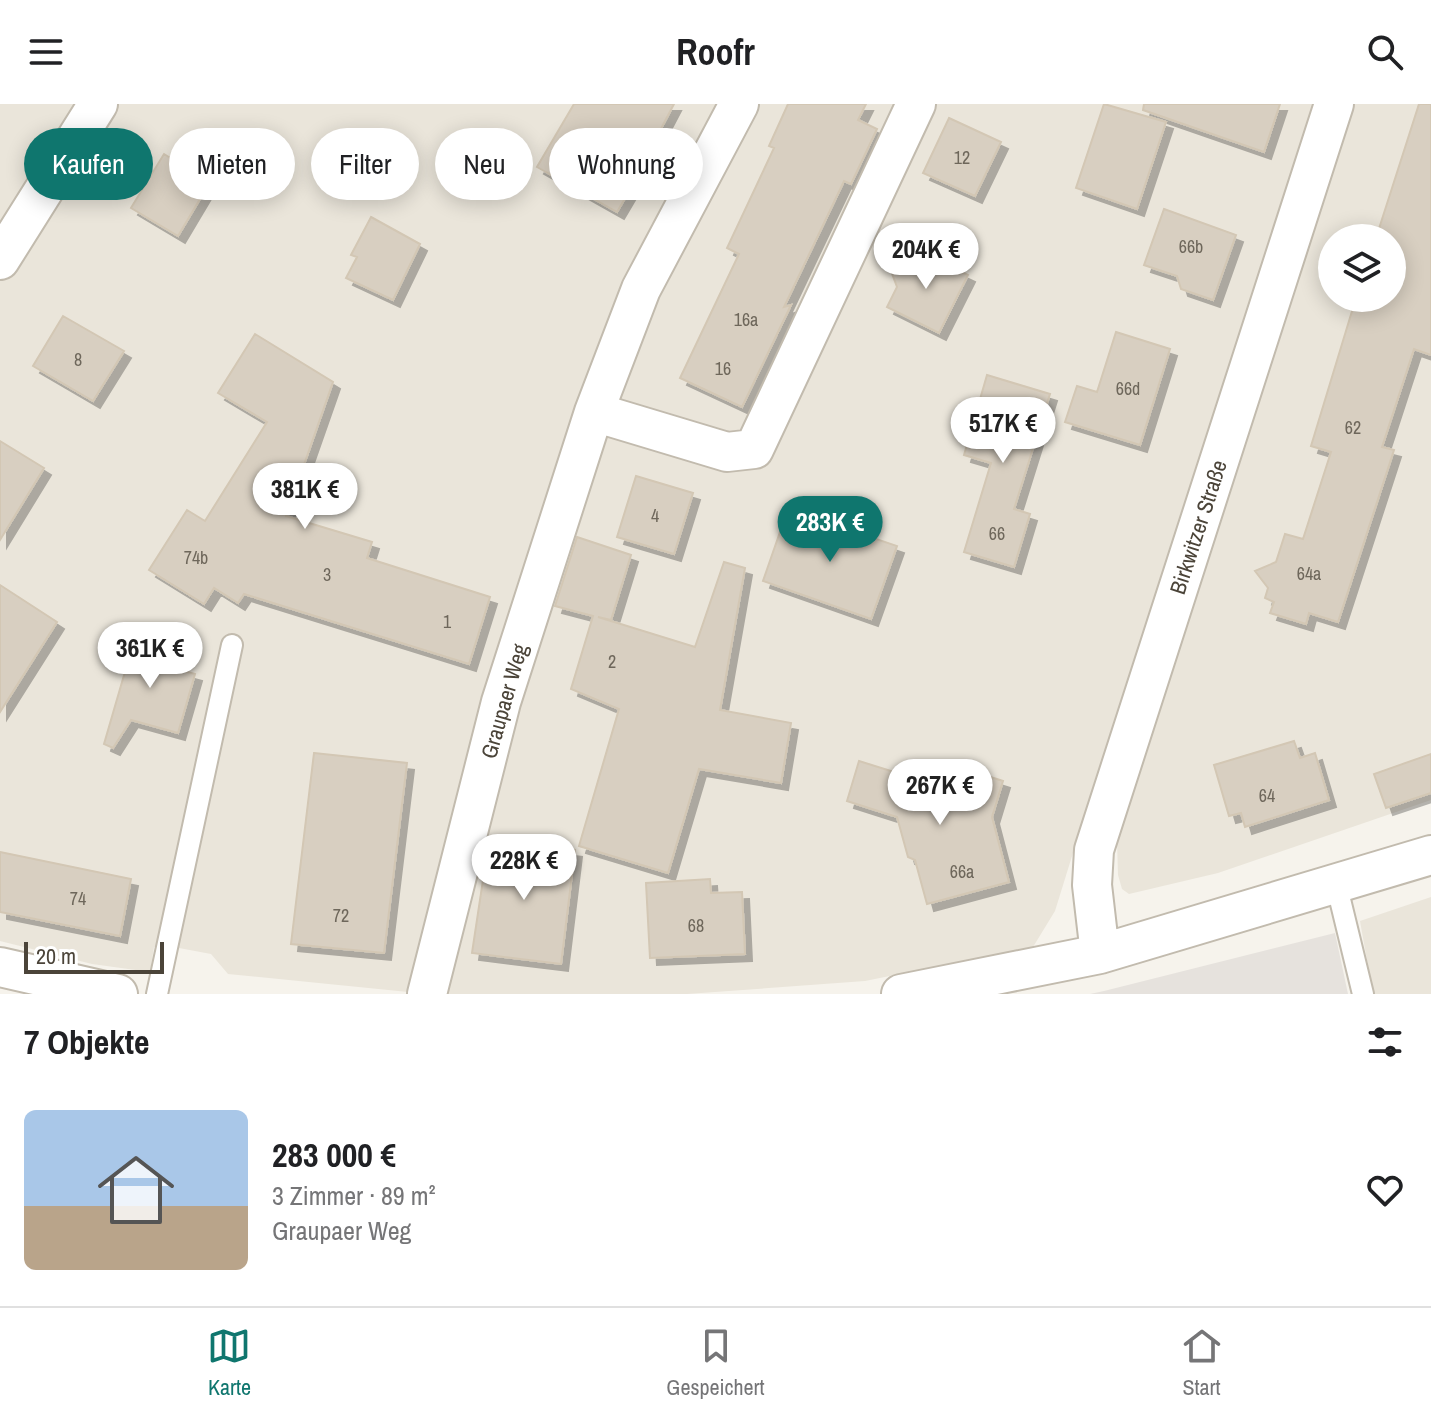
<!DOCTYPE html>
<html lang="de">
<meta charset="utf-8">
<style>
body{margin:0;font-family:"Archivo Narrow",sans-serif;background:#f2f2f2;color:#202124;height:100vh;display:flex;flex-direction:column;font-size:30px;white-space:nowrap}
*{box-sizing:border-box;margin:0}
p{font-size:26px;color:#757577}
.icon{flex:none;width:44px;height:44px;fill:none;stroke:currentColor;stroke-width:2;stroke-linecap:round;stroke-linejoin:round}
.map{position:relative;height:890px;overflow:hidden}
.details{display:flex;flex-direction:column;background:#fff;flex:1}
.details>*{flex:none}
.hud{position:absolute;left:24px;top:24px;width:800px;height:72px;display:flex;gap:16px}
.tools{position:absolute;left:1318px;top:120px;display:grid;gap:16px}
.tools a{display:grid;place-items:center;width:88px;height:88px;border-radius:50%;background:#fff;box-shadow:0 4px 20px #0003;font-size:40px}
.scale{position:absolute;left:24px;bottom:20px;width:140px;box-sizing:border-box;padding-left:8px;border:4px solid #4b4439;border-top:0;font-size:22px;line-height:28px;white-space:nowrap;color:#4b4439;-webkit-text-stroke:6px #fff;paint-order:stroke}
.price{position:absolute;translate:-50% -68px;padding:0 18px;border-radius:28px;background:#fff;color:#222;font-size:26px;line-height:52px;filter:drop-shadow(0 2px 4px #0008)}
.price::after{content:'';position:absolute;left:50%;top:48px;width:24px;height:18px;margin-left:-12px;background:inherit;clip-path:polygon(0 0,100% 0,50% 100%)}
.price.current{background:#0f766e;color:#fff}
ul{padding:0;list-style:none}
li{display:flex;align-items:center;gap:24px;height:200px;padding:0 24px}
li+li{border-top:2px solid #e0e0e0}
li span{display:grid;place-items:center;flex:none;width:224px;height:160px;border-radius:12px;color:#555}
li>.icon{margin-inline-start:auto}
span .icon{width:96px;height:96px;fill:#fffc;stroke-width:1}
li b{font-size:34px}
h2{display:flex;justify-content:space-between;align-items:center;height:96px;padding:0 24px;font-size:34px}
.chip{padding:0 28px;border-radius:36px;background:#fff;box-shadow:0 4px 20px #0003;font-size:28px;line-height:72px}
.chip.current{background:#0f766e;color:#fff}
header{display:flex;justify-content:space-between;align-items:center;height:104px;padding:0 24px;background:#fff;font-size:36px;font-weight:800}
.dock{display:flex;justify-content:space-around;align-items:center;height:112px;border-top:2px solid #e0e0e0;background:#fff;font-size:22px;color:#757577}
.dock a{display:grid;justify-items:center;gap:4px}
.dock .current{color:#0f766e}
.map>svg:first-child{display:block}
</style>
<header><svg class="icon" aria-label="menu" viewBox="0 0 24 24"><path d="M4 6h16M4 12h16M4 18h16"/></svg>Roofr<svg class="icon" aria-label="search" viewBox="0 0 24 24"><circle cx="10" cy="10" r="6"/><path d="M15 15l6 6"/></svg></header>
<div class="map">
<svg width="1431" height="890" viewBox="0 0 1431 890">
<defs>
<filter id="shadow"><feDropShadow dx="7" dy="7" stdDeviation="0" flood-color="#0004"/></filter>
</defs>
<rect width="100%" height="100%" fill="#f6f3ec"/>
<path fill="#eae5da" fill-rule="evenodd" d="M 0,0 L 1431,0 L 1431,696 L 1218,769 L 1129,790 L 1122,785 L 1118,771 L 1117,738 L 1077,736 L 1055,807 L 1033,843 L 865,877 L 687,890 L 428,890 L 228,870 L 211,850 L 179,844 L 154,843 L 150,868 L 92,860 L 0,837 ZM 1332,134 L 1392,134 L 1392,194 L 1332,194 Z
M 1431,793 L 1431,890 L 1373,890 L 1360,817 Z"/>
<path fill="#e6e2dd" d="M 1335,829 L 1348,890 L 1090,890 L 1104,887 Z"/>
<path fill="#d8cfc1" stroke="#d3c7b4" stroke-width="2" filter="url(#shadow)" d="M 574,0 L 674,0 L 654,38 L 657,40 L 617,108 L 537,63 Z
M 788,0 L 866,0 L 858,16 L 877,25 L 851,80 L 844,77 L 784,203 L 791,201 L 742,303 L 680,274 L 739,150 L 727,144 L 774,44 L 769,42 Z
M 1104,0 L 1166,18 L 1137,105 L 1076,84 Z
M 1144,0 L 1280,0 L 1264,48 L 1143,6 Z
M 1419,0 L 1431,0 L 1431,251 L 1414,245 L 1382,343 L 1394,346 L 1338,518 L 1309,509 L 1306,520 L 1270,509 L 1274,498 L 1265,494 L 1268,484 L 1255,467 L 1276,458 L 1285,430 L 1303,435 L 1331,348 L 1311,342 L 1356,194 L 1392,194 L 1392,134 L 1376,134 Z
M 949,14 L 1001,38 L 975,92 L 923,69 Z
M 164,50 L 210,78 L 178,132 L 131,104 Z
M 1164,105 L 1236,131 L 1213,196 L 1181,185 L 1177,172 L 1144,161 Z
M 371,113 L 420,140 L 393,196 L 346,174 L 357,153 L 351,151 Z
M 915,146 L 968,171 L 939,229 L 887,203 L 897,183 L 891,167 L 907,162 Z
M 63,212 L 124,247 L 93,297 L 33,262 Z
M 1116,228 L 1170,245 L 1140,341 L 1065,318 L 1077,282 L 1097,288 Z
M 255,230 L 333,278 L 286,412 L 372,438 L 367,454 L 490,493 L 469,560 L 244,490 L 238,499 L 214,484 L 204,500 L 149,466 L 187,406 L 205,417 L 267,318 L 218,289 Z
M 987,271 L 1050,290 L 1014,405 L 1030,410 L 1014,463 L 964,448 L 991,359 L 964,351 Z
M 0,337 L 44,364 L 0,436 Z
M 636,372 L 693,389 L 674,450 L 617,433 Z
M 788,405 L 897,442 L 871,515 L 763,477 Z
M 577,433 L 631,451 L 611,516 L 598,513 L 695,543 L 724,458 L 745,464 L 720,606 L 791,619 L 781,679 L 699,665 L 668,769 L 579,742 L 619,605 L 571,585 L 593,512 L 555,502 Z
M 0,481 L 57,518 L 0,608 Z
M 136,530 L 178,541 L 165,562 L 195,570 L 178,629 L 131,616 L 113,644 L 104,640 Z
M 1294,637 L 1300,654 L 1315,649 L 1329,696 L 1245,723 L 1241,709 L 1229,712 L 1214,661 Z
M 314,649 L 407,659 L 384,849 L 291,840 Z
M 1431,650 L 1431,689 L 1386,704 L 1374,670 Z
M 859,657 L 948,685 L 956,662 L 1003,677 L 992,713 L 1009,778 L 927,800 L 915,756 L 908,753 L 897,713 L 847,697 Z
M 489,736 L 575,746 L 561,860 L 472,849 Z
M 0,748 L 131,775 L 120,832 L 0,808 Z
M 710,775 L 711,789 L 742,788 L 745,850 L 650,854 L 646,779 Z"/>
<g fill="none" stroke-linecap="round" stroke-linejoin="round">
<g stroke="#c2bbae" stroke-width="24">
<path id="lane" d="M 1336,779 L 1363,890
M 157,890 L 232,541"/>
</g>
<g stroke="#c2bbae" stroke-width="42">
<path id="street" d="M 0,156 L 98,0
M 594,308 L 727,348 L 754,345 L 916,0
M 1100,850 L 1092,781 L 1094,746 L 1334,0
M 0,863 L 118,890
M 427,890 L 501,598 L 594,308 L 641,185 L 739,0
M 901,890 L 1100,850 L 1431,751"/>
</g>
<use href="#lane" stroke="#fff" stroke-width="20"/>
<use href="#street" stroke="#fff" stroke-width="38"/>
</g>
<g text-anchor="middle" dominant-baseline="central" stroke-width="8" stroke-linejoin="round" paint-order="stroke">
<g font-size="18" fill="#6e675b">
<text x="962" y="53">12</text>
<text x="1191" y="142">66b</text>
<text x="746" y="215">16a</text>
<text x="78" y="255">8</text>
<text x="723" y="264">16</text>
<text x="1128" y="284">66d</text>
<text x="1353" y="323">62</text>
<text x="655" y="411">4</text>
<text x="997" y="429">66</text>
<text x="196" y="453">74b</text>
<text x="1309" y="469">64a</text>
<text x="327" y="470">3</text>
<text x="447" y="517">1</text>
<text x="612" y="557">2</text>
<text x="1267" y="691">64</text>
<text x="962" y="767">66a</text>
<text x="78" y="794">74</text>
<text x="341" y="811">72</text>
<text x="696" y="821">68</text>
</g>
<g font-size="22" fill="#4b4439" stroke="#fff">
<text transform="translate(1198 423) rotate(-72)">Birkwitzer Straße</text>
<text transform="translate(504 597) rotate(-74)">Graupaer Weg</text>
</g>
</g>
</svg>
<div class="tools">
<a><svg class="icon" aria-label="layers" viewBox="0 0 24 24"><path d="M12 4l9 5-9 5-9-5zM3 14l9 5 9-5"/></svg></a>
</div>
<div class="scale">20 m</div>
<b class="price" style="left:926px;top:187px">204K €</b>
<b class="price" style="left:1003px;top:361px">517K €</b>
<b class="price" style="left:305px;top:427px">381K €</b>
<b class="price current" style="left:830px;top:460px">283K €</b>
<b class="price" style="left:150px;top:586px">361K €</b>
<b class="price" style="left:940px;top:723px">267K €</b>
<b class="price" style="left:524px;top:798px">228K €</b>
<div class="hud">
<a class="chip current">Kaufen</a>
<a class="chip">Mieten</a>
<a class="chip">Filter</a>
<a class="chip">Neu</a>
<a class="chip">Wohnung</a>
</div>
</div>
<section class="details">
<h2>7 Objekte<svg class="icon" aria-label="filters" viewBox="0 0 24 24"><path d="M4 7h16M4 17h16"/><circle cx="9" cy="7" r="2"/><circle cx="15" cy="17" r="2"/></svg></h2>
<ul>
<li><span style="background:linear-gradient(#a9c7e8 60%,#b9a48a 0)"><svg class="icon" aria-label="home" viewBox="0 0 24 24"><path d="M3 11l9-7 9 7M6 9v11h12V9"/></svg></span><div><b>283 000 €</b><p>3 Zimmer · 89 m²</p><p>Graupaer Weg</p></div><svg class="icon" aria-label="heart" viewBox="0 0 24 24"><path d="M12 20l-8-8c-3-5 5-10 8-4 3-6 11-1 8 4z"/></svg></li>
</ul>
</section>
<nav class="dock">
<a class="current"><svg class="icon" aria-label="map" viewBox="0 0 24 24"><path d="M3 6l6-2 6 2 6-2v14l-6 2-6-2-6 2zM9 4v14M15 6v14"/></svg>Karte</a>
<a><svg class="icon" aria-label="saved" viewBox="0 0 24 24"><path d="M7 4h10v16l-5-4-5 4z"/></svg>Gespeichert</a>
<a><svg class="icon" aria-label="home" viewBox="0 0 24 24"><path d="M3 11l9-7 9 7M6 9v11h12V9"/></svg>Start</a>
</nav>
